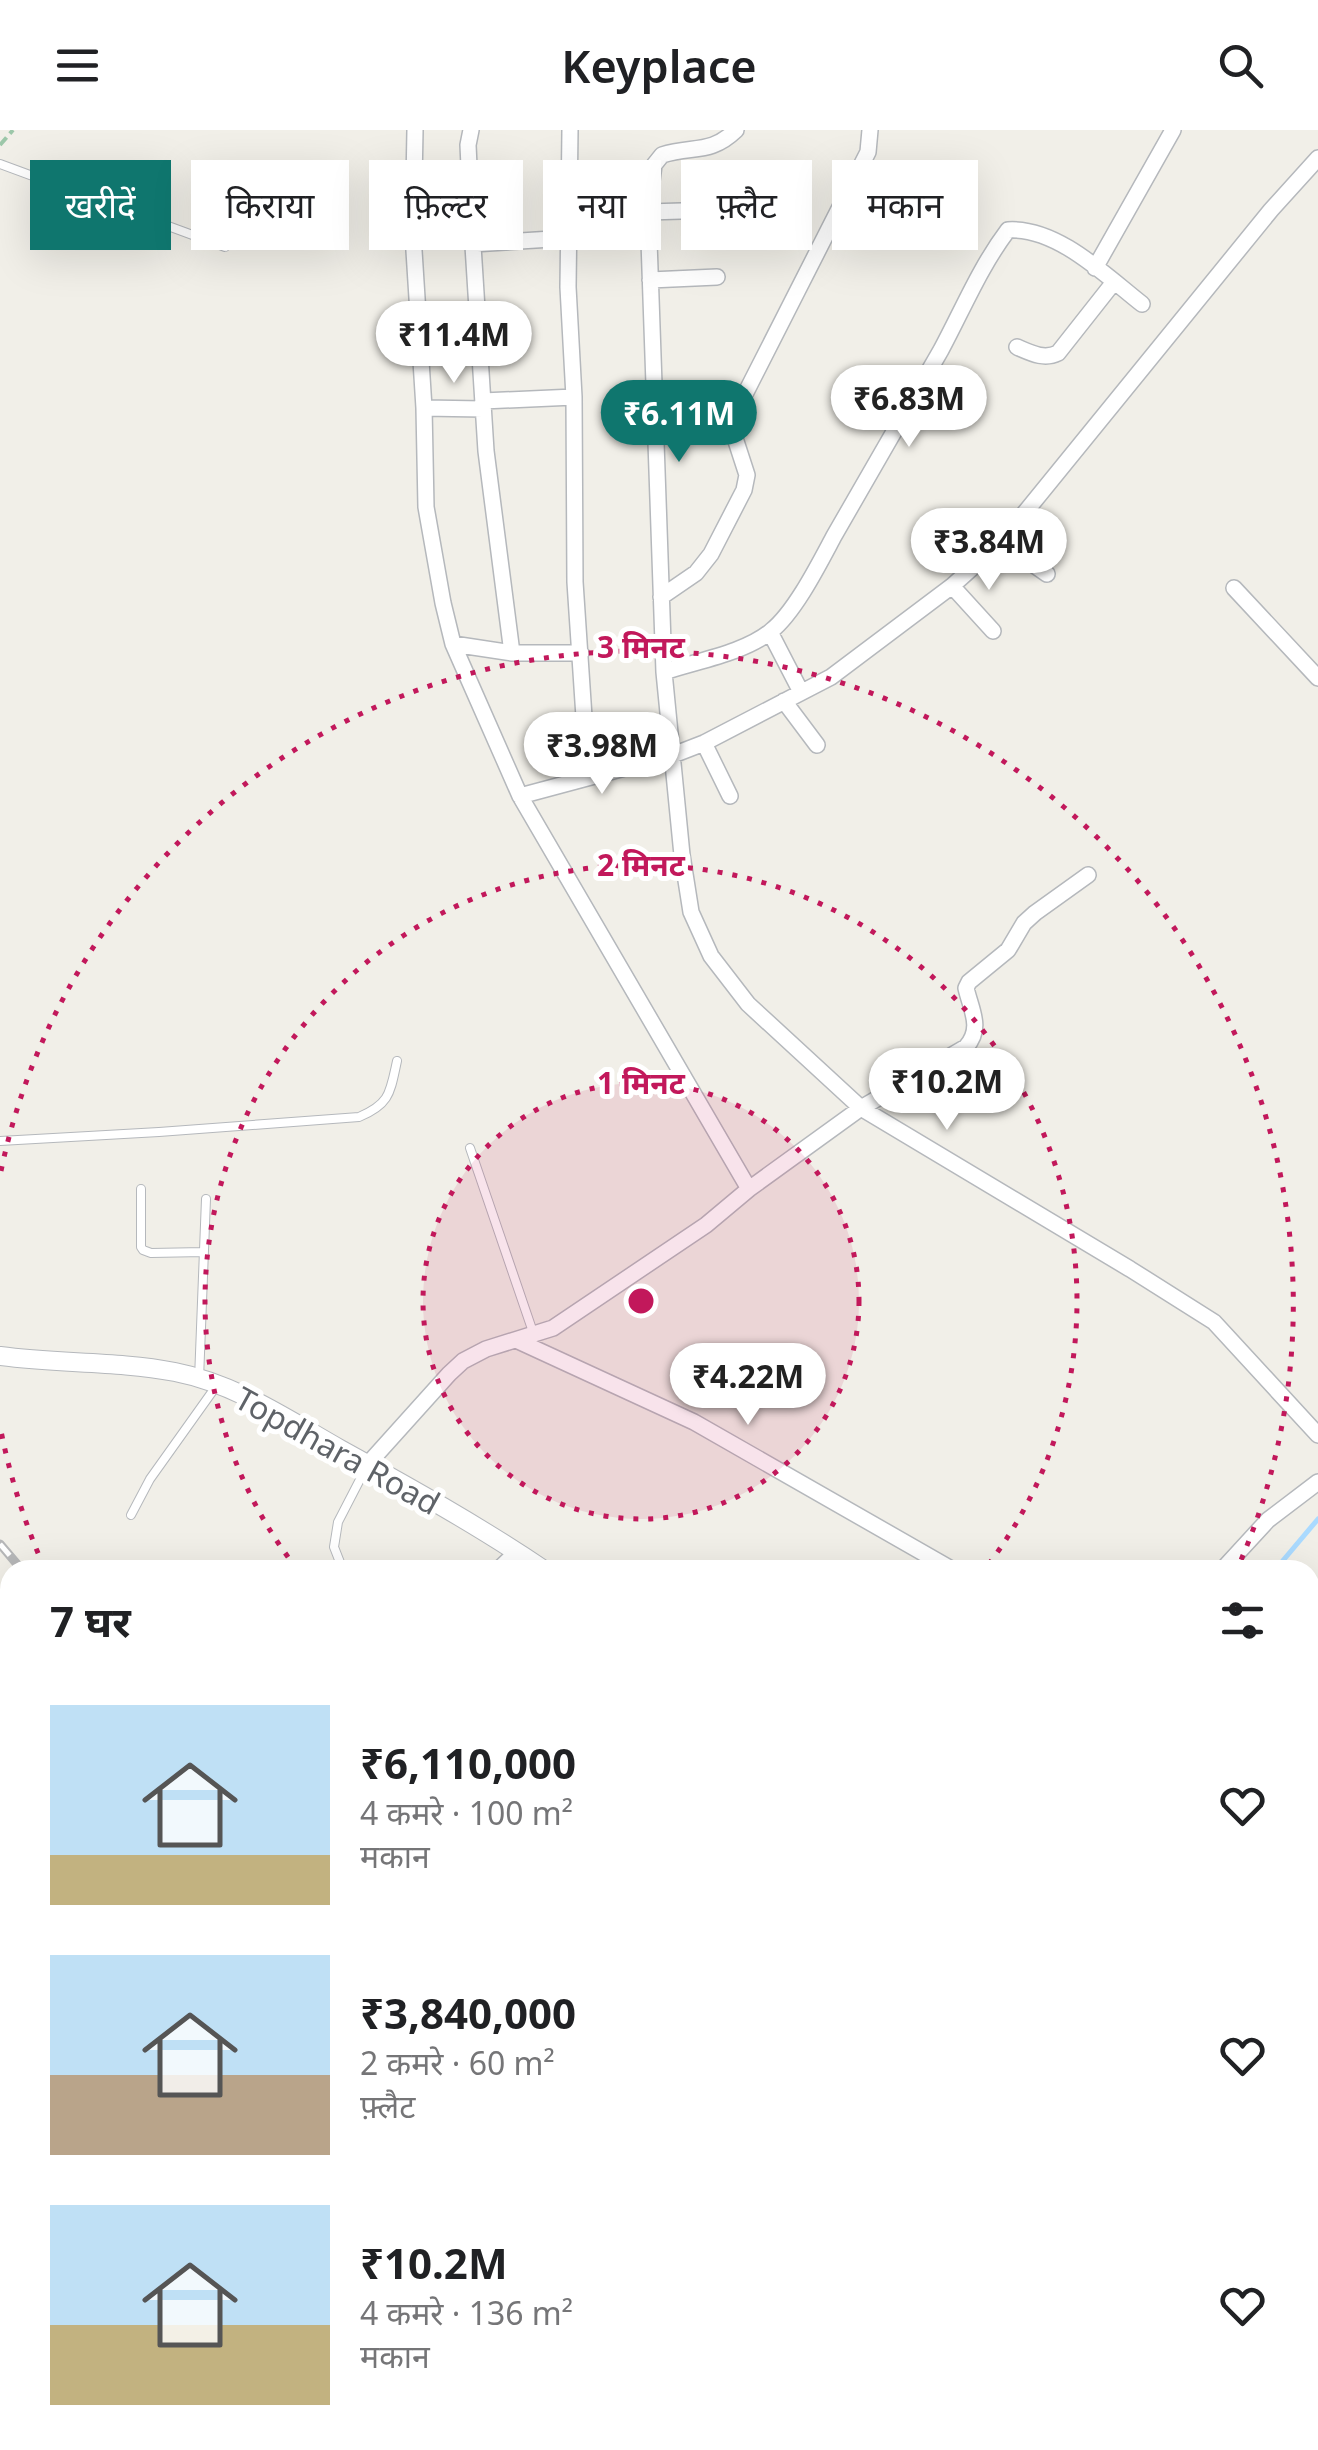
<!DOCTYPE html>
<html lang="hi">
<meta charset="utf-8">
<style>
body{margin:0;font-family:"Noto Sans","Noto Sans Devanagari",sans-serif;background:#f2f2f2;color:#202124;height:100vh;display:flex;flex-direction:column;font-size:38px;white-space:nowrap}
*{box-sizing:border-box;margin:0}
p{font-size:32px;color:#757577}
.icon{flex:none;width:55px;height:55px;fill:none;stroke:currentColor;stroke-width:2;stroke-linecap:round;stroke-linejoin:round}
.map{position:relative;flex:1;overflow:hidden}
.side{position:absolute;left:0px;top:1430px;width:1320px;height:890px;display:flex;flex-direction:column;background:#fff;border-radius:30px 30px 0 0;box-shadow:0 10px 40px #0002}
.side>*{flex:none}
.hud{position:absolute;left:30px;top:30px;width:1260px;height:90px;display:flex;gap:20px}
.price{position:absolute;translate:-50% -85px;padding:0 22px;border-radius:35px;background:#fff;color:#222;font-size:32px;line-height:65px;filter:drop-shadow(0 2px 5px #0008)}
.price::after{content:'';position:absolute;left:50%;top:60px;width:30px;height:22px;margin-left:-15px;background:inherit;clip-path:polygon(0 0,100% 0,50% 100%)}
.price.on{background:#0f766e;color:#fff}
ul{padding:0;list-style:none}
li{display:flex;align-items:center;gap:30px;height:250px;padding:0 50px}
li span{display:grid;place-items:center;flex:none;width:280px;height:200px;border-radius:0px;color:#555}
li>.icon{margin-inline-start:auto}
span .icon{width:120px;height:120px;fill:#fffc;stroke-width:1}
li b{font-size:42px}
h2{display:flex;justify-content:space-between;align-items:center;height:120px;padding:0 50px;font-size:42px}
.tag{padding:0 35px;border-radius:0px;background:#fff;box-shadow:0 10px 40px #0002;font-size:35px;line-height:90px}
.tag.on{background:#0f766e;color:#fff}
header{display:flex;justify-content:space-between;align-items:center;height:130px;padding:0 50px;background:#fff;font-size:45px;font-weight:600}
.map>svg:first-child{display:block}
</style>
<header><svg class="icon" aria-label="menu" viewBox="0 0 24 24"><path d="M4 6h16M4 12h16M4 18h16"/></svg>Keyplace<svg class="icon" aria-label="search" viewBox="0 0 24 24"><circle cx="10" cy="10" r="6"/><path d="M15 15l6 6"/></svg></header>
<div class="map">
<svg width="1318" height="2320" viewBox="0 0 1318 2320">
<rect width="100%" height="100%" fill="#f1efe8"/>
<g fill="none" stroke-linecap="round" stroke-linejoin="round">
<path stroke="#aadaff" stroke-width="5" d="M 1275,1440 L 1318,1389
M 1143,2320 L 1144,2310"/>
<g stroke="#b5b8bc" stroke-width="10">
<path id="service" d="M 0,34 L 225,117
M 0,1011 L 159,1002 L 359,987 C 390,974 390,963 397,931
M 470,1018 L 534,1205
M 141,1059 L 141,1117 L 143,1120 L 151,1123 L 204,1122
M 199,1249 L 206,1069
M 131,1385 L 150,1349 L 217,1255
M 343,1440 L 334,1417 L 338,1392 L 368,1334"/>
</g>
<g stroke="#b5b8bc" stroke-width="18">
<path id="minor" d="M 415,0 L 413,105 L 424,278 L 426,377 L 443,473 L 453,514 L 520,666 L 749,1059
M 471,0 L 468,15 L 472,100 L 486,321 L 512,523
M 570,0 L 568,157 L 574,267 L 575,452 L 588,647
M 736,0 C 710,25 693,15 662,25 L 654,35 L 648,82 L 664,542 L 682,725 L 691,782 L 711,826 L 748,874 L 861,978 L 1130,1139 L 1214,1192 L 1318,1305
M 648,82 L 748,79
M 413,105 L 472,100
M 473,114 L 568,108
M 1095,138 L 1173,0
M 650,150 L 717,147
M 1017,217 C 1031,223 1044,230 1058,223 L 1114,152
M 483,271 L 574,267
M 424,278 L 483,279
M 1001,412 L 1047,444
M 952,456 L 993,501
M 1234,458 L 1318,548
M 661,467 L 696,443 L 711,424 L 744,360 L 747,345 L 734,305 L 740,274 L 868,22 L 870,0
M 770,502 L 801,562
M 453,514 L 512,523 L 581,523
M 664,542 C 696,531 745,523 771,501 C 795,482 819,434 834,406 C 870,344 906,282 941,220 C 963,179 980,137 1008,100 C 1057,97 1105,145 1142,174
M 784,571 L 817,615
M 704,613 L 730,666
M 520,666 L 673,625 L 704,613 L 831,547 L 952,456 L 1001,412 L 1271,80 L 1318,28
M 516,1210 L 694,1292 L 953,1440
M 368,1334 L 449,1244 L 463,1231 L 486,1219 L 553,1198 L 706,1095 L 749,1059 L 861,978 L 966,917 C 983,898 971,880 966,858 L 969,852 L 1008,820 L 1024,793 L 1035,783 L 1088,745
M 498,1440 L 517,1422
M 1222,1440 L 1268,1390 L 1318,1352
M 1310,1548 L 1318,1523
M 1310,1623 L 1318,1625
M 0,1705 L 10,1709
M 1310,1820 L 1318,1779
M 1310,1874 L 1318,1892
M 0,1904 L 10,1900
M 1310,2204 L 1318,2201
M 0,2228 L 10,2238
M 80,2310 L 92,2320
M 1035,2310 L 1052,2320
M 28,2320 L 31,2310
M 590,2320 L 684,2310
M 696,2320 L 698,2310"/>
</g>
<g stroke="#b5b8bc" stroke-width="20">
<path id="tertiary" d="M 0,1226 C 58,1234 117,1231 175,1242 C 236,1254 287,1289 340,1319 C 409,1357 479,1396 544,1440
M 1310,2126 L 1318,2136"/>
</g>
<path stroke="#9cc7a9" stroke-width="4" stroke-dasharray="10 5" stroke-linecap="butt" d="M 0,15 L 13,0"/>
<use href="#service" stroke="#fff" stroke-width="8"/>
<use href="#minor" stroke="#fff" stroke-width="15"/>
<use href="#tertiary" stroke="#fff" stroke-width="18"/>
<g stroke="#b6b7b8" stroke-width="9">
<path id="rail" d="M 0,1414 L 22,1440
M 1310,2290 L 1318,2291
M 1272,2310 L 1318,2318"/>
</g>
<use href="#rail" stroke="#fff" stroke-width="5" stroke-dasharray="15" stroke-linecap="butt"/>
</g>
<circle cx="641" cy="1171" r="218" fill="#c2185b" fill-opacity=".12"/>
<g fill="none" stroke="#c2185b" stroke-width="5" stroke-dasharray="5 10">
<circle cx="641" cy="1171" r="218"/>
<path d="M297 1439A436 436 0 1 1 985 1439"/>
<path d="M44 1437A653 653 0 0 1 1 1301M1 1041A653 653 0 1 1 1238 1437"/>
</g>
<g text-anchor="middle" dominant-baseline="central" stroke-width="10" stroke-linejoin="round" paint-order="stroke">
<g font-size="32" fill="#5f6368" stroke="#fff">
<text transform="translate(338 1320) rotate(29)">Topdhara Road</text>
</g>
</g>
<circle cx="641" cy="1171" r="15" fill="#c2185b" stroke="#fff" stroke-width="5"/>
<g font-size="30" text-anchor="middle" font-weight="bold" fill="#c2185b" stroke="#fff" stroke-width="10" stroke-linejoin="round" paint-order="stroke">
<text x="641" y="528">3 मिनट</text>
<text x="641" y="746">2 मिनट</text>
<text x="641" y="964">1 मिनट</text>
</g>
</svg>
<b class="price" style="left:454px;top:256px">₹11.4M</b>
<b class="price" style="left:909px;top:320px">₹6.83M</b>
<b class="price on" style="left:679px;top:335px">₹6.11M</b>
<b class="price" style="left:989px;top:463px">₹3.84M</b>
<b class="price" style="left:602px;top:667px">₹3.98M</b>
<b class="price" style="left:947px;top:1003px">₹10.2M</b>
<b class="price" style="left:748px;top:1298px">₹4.22M</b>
<div class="hud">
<a class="tag on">खरीदें</a>
<a class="tag">किराया</a>
<a class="tag">फ़िल्टर</a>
<a class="tag">नया</a>
<a class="tag">फ़्लैट</a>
<a class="tag">मकान</a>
</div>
<section class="side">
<h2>7 घर<svg class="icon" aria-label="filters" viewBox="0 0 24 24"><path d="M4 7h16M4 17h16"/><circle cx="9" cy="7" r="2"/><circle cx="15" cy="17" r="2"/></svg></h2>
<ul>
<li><span style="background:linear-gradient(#bfe0f5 75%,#c2b280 0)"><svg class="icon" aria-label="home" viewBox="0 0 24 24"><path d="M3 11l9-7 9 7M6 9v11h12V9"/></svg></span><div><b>₹6,110,000</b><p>4 कमरे · 100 m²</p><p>मकान</p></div><svg class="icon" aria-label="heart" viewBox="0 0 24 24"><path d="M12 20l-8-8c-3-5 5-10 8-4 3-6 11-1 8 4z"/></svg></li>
<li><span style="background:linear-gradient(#bfe0f5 60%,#b9a48a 0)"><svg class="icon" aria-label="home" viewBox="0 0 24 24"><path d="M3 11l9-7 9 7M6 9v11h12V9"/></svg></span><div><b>₹3,840,000</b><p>2 कमरे · 60 m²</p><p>फ़्लैट</p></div><svg class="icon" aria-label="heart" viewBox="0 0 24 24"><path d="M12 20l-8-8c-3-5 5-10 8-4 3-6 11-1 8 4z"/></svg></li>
<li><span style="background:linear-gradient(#bfe0f5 60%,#c2b280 0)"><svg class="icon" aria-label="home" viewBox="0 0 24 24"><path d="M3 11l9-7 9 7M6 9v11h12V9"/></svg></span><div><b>₹10.2M</b><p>4 कमरे · 136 m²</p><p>मकान</p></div><svg class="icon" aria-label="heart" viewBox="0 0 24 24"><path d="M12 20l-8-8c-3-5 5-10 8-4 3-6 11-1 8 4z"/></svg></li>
</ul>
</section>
</div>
